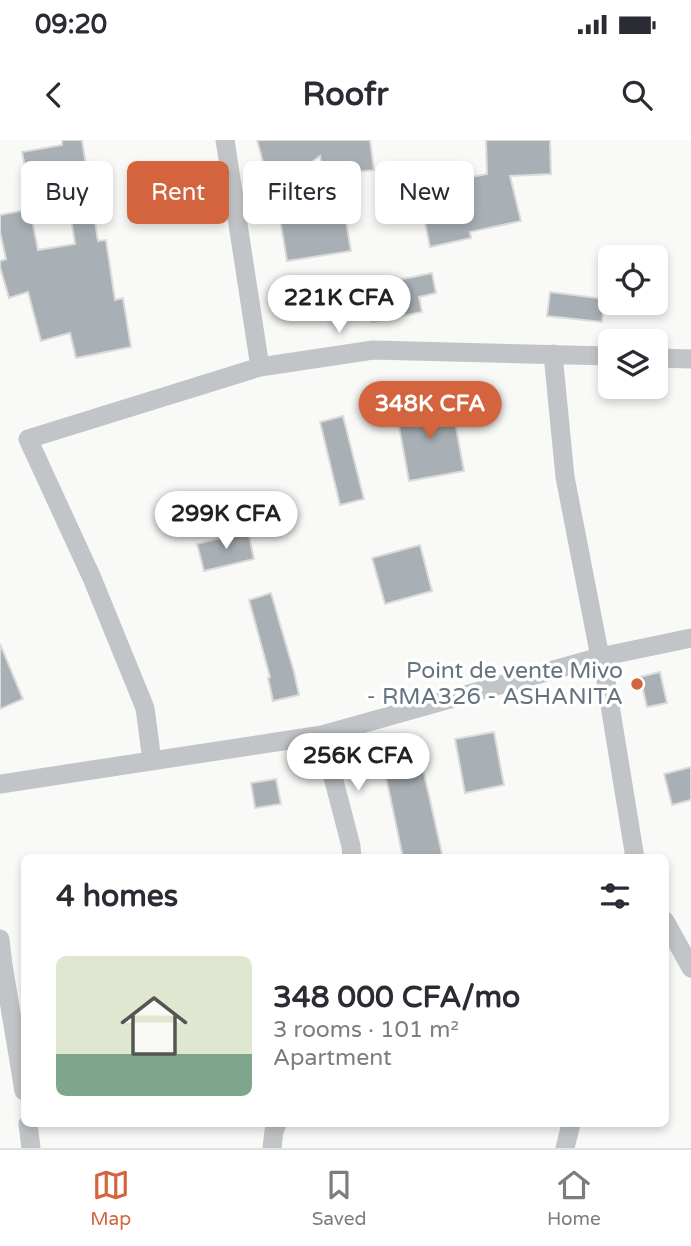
<!DOCTYPE html>
<meta charset="utf-8">
<style>
body{margin:0;font-family:"Varela Round",sans-serif;background:#f7f7f7;color:#2b2b33;height:100vh;display:flex;flex-direction:column;font-size:26px;white-space:nowrap}
*{box-sizing:border-box;margin:0}
p{font-size:23px;color:#7c7c81}
.icon{flex:none;width:38px;height:38px;fill:none;stroke:currentColor;stroke-width:2;stroke-linecap:round;stroke-linejoin:round}
.map{position:relative;flex:1;overflow:hidden}
.side{position:absolute;left:21px;top:714px;width:648px;height:273px;display:flex;flex-direction:column;background:#fff;border-radius:10px;box-shadow:0 4px 10px #0003}
.side>*{flex:none}
.hud{position:absolute;left:21px;top:21px;width:649px;height:63px;display:flex;gap:14px}
.buttons{position:absolute;left:598px;top:105px;display:grid;gap:14px}
.buttons a{display:grid;place-items:center;width:70px;height:70px;border-radius:10px;background:#fff;box-shadow:0 4px 10px #0003;font-size:35px}
.price{position:absolute;translate:-50% -60px;padding:0 16px;border-radius:24px;background:#fff;color:#222;font-size:23px;line-height:46px;filter:drop-shadow(0 2px 4px #0008)}
.price::after{content:'';position:absolute;left:50%;top:42px;width:21px;height:16px;margin-left:-10px;background:inherit;clip-path:polygon(0 0,100% 0,50% 100%)}
.price.selected{background:#d3643d;color:#fff}
ul{padding:0;list-style:none}
li{display:flex;align-items:center;gap:21px;height:175px;padding:0 35px}
li+li{border-top:2px solid #e1e1e2}
li span{display:grid;place-items:center;flex:none;width:196px;height:140px;border-radius:10px;color:#555}
li>.icon{margin-inline-start:auto}
span .icon{width:84px;height:84px;fill:#fffc;stroke-width:1}
li b{font-size:30px}
h2{display:flex;justify-content:space-between;align-items:center;height:84px;padding:0 35px;font-size:30px}
.chip{padding:0 24px;border-radius:10px;background:#fff;box-shadow:0 4px 10px #0003;font-size:24px;line-height:63px}
.chip.selected{background:#d3643d;color:#fff}
.status{display:flex;justify-content:space-between;align-items:center;height:49px;padding:0 35px;background:#fff;direction:ltr}
.status svg{height:19px;fill:currentColor}
header{display:flex;justify-content:space-between;align-items:center;height:91px;padding:0 35px;background:#fff;font-size:32px;font-weight:700}
.tab-bar{display:flex;justify-content:space-around;align-items:center;height:98px;border-top:2px solid #e1e1e2;background:#fff;font-size:19px;color:#7c7c81}
.tab-bar a{display:grid;justify-items:center;gap:4px}
.tab-bar .selected{color:#d3643d}
.map>svg:first-child{display:block}
</style>
<div class="status"><b>09:20</b><svg viewBox="0 0 49 12"><path d="M0 12V9h3v3zM5 12V6h3v6zM10 12V3h3v9zM15 12V0h3v12zM26 1h20v11H26zM47 4h2v5h-2z"/></svg></div>
<header><svg class="icon" aria-label="back" viewBox="0 0 24 24"><path d="M15 5l-7 7 7 7"/></svg>Roofr<svg class="icon" aria-label="search" viewBox="0 0 24 24"><circle cx="10" cy="10" r="6"/><path d="M15 15l6 6"/></svg></header>
<div class="map">
<svg width="691" height="1008" viewBox="0 0 691 1008">
<rect width="100%" height="100%" fill="#f9f9f7"/>
<path fill="#a9b0b5" stroke="#dbdbd9" stroke-width="2" d="M 62,0 L 82,0 L 98,101 L 106,100 L 115,160 L 123,158 L 131,207 L 76,218 L 70,193 L 41,201 L 28,152 L 9,158 L 0,127 L 0,121 L 6,119 L 0,92 L 0,75 L 30,69 L 38,110 L 75,104 L 67,52 L 31,59 L 22,12 L 62,5 Z
M 257,0 L 370,0 L 374,30 L 339,34 L 338,26 L 322,29 L 320,16 L 281,45 L 263,22 Z
M 486,0 L 550,0 L 551,34 L 510,36 L 521,81 L 470,92 L 471,98 L 430,107 L 418,48 L 487,34 Z
M 344,69 L 351,111 L 287,121 L 280,79 Z
M 432,133 L 436,153 L 419,157 L 422,172 L 372,182 L 369,167 L 351,171 L 346,151 Z
M 550,152 L 605,159 L 602,182 L 547,176 Z
M 451,260 L 464,331 L 409,341 L 396,270 Z
M 343,276 L 364,359 L 340,365 L 320,282 Z
M 248,391 L 254,419 L 204,431 L 197,404 Z
M 420,405 L 432,451 L 385,464 L 372,418 Z
M 271,453 L 294,532 L 299,555 L 273,561 L 268,538 L 270,537 L 249,460 Z
M 0,504 L 23,559 L 0,569 Z
M 660,532 L 667,563 L 647,567 L 640,537 Z
M 494,592 L 504,645 L 465,653 L 455,599 Z
M 691,627 L 691,660 L 672,665 L 664,634 Z
M 423,629 L 443,718 L 403,718 L 386,637 Z
M 276,639 L 281,664 L 255,668 L 251,643 Z"/>
<g fill="none" stroke-linecap="round" stroke-linejoin="round">
<path stroke="#c1c5c8" stroke-width="19" d="M 225,0 L 260,227 L 373,210 L 611,216
M 553,214 L 565,337 L 600,517 L 606,541 L 635,718
M 656,218 L 691,219
M 322,595 L 351,706 L 352,718
M 152,621 L 145,568 L 92,438 L 28,299 L 260,227
M 0,644 L 322,595 L 600,517 L 691,498
M 665,781 L 691,828
M 0,799 L 3,825 L 24,951
M 28,984 L 31,1008
M 272,1008 L 274,991 L 277,984
M 565,1008 L 571,984"/>
</g>
<circle fill="#d3643d" stroke="#fff" stroke-width="2.5" cx="637" cy="544" r="7"/>
<g text-anchor="middle" dominant-baseline="central" stroke-width="7" stroke-linejoin="round" paint-order="stroke">
<g font-size="23" fill="#66747f" stroke="#fff" text-anchor="end">
<text x="623" y="531">Point de vente Mivo<tspan x="623" dy="26">- RMA326 - ASHANITA</tspan></text>
</g>
</g>
</svg>
<div class="buttons">
<a><svg class="icon" aria-label="locate" viewBox="0 0 24 24"><circle cx="12" cy="12" r="6"/><path d="M12 2v4M12 18v4M2 12h4M18 12h4"/></svg></a>
<a><svg class="icon" aria-label="layers" viewBox="0 0 24 24"><path d="M12 4l9 5-9 5-9-5zM3 14l9 5 9-5"/></svg></a>
</div>
<b class="price" style="left:339px;top:195px">221K CFA</b>
<b class="price selected" style="left:430px;top:301px">348K CFA</b>
<b class="price" style="left:226px;top:411px">299K CFA</b>
<b class="price" style="left:358px;top:653px">256K CFA</b>
<div class="hud">
<a class="chip">Buy</a>
<a class="chip selected">Rent</a>
<a class="chip">Filters</a>
<a class="chip">New</a>
</div>
<section class="side">
<h2>4 homes<svg class="icon" aria-label="filters" viewBox="0 0 24 24"><path d="M4 7h16M4 17h16"/><circle cx="9" cy="7" r="2"/><circle cx="15" cy="17" r="2"/></svg></h2>
<ul>
<li><span style="background:linear-gradient(#dfe7d0 70%,#7fa58c 0)"><svg class="icon" aria-label="home" viewBox="0 0 24 24"><path d="M3 11l9-7 9 7M6 9v11h12V9"/></svg></span><div><b>348 000 CFA/mo</b><p>3 rooms · 101 m²</p><p>Apartment</p></div></li>
</ul>
</section>
</div>
<nav class="tab-bar">
<a class="selected"><svg class="icon" aria-label="map" viewBox="0 0 24 24"><path d="M3 6l6-2 6 2 6-2v14l-6 2-6-2-6 2zM9 4v14M15 6v14"/></svg>Map</a>
<a><svg class="icon" aria-label="saved" viewBox="0 0 24 24"><path d="M7 4h10v16l-5-4-5 4z"/></svg>Saved</a>
<a><svg class="icon" aria-label="home" viewBox="0 0 24 24"><path d="M3 11l9-7 9 7M6 9v11h12V9"/></svg>Home</a>
</nav>
